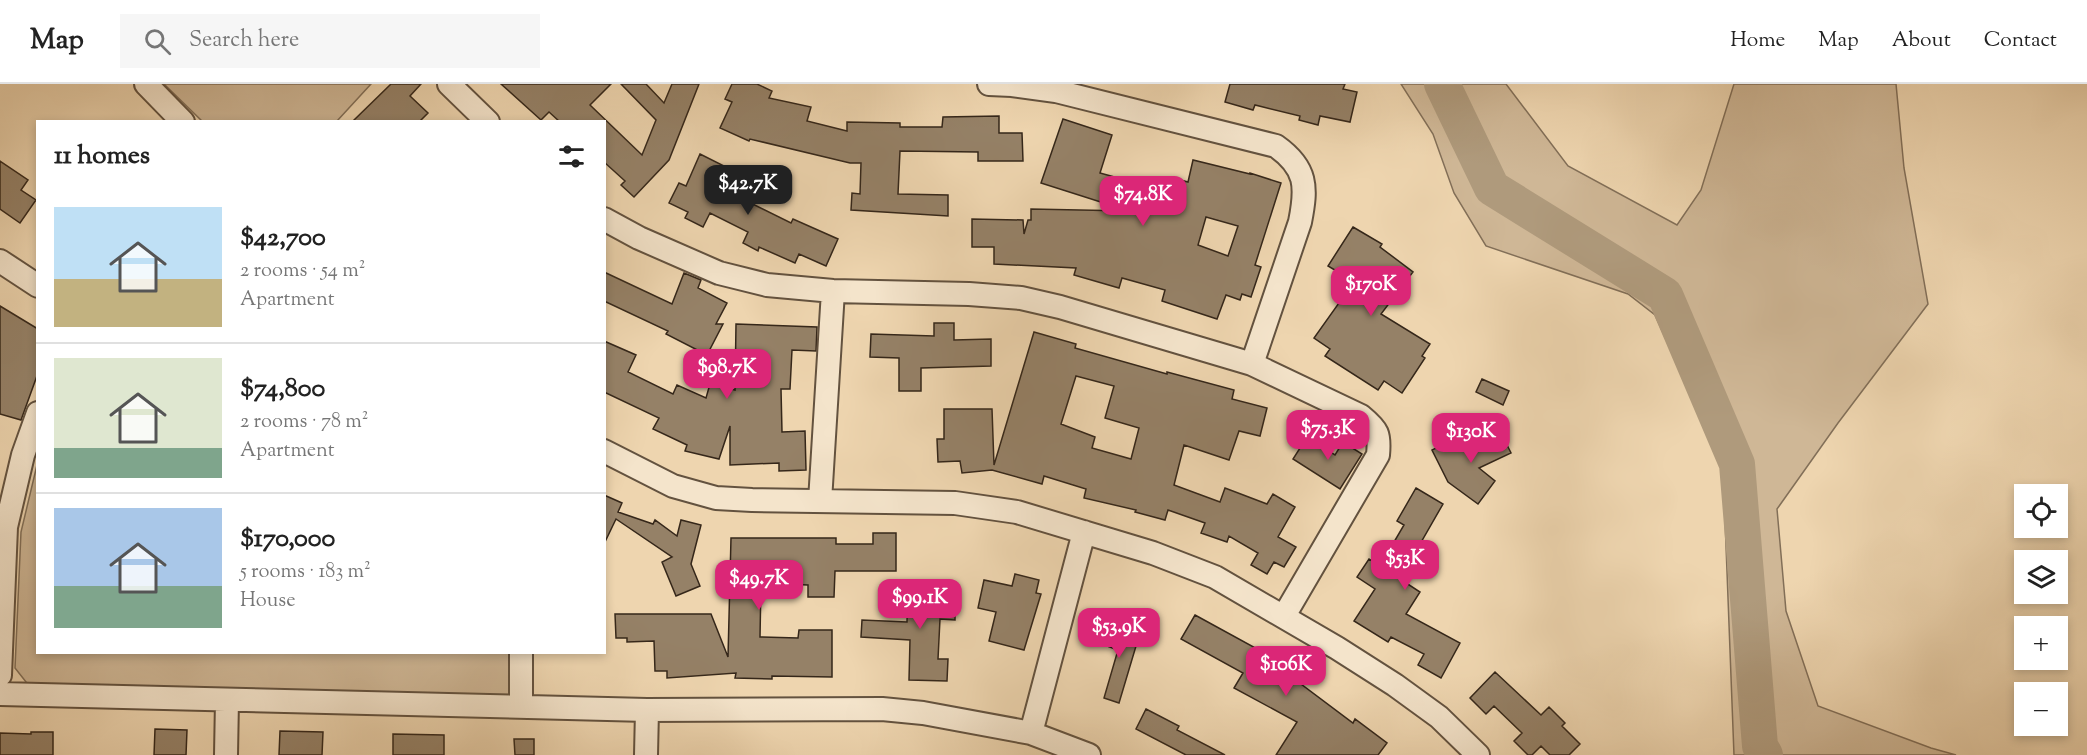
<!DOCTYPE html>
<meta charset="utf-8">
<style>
body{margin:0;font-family:"Sorts Mill Goudy",serif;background:#f6f6f6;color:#222;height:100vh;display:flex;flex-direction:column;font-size:22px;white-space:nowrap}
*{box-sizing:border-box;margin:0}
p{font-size:20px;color:#767676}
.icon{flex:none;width:33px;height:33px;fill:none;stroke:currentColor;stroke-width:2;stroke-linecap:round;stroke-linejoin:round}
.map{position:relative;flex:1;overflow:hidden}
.sheet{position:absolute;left:36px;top:36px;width:570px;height:534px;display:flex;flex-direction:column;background:#fff;border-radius:0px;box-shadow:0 3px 9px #0003}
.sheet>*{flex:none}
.fabs{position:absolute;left:2014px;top:400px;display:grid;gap:12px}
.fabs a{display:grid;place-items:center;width:54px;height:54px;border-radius:0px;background:#fff;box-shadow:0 3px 9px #0003;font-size:30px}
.price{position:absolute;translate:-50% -51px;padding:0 14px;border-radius:12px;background:#db2777;color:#fff;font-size:20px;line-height:39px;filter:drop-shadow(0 2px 3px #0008)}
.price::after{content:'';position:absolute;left:50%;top:36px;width:18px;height:14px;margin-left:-9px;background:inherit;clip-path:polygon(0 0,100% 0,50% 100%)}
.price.active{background:#222;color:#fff}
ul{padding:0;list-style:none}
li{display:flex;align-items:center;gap:18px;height:150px;padding:0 18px}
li+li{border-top:2px solid #e0e0e0}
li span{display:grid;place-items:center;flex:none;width:168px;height:120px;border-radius:0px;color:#555}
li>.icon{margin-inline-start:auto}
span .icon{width:72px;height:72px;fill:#fffc;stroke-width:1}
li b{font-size:26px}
h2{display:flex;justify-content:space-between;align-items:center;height:72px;padding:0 18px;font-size:26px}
header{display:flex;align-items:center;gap:36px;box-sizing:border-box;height:84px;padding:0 30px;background:#fff;border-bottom:2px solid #e0e0e0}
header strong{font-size:28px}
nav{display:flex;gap:33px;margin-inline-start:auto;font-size:21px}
.search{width:420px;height:54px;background:#f6f6f6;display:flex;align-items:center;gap:15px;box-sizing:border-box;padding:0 21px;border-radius:0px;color:#767676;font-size:22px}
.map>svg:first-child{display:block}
</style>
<header>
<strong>Map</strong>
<div class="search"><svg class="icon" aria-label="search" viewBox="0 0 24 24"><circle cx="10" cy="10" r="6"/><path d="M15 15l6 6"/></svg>Search here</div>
<nav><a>Home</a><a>Map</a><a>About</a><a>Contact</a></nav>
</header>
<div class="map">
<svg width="2087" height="671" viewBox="0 0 2087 671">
<rect width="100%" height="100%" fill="#eed5af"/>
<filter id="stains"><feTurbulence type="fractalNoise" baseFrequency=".00333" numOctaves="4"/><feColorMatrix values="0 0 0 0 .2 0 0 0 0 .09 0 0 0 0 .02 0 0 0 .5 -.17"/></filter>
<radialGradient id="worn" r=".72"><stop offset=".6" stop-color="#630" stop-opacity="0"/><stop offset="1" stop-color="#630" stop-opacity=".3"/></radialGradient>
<path fill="#cfb796" stroke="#826f58" stroke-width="1.5" d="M 164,0 L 371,0 L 337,37 L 203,38 Z
M 1401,0 L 1506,0 L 1568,82 L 1677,141 L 1701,106 L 1734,0 L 1896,0 L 1904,84 L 1928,220 L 1838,339 L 1777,425 L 1786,527 L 1818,622 L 1931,664 L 1956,671 L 1734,671 L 1723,383 L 1655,231 L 1628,210 L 1486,162 L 1454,109 L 1433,50 Z
M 37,381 L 38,568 L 513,569 L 513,612 L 30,603 L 15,584 L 21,448 Z"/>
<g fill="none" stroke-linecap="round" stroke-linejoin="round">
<path stroke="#af9a7c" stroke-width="36" d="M 1442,0 L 1492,104 L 1665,211 L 1737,380 L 1760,662 L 1765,671"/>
</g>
<path fill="#958167" stroke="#35271a" stroke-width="1.5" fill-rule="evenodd" d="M 391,0 L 421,0 L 410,12 L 428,29 L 419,38 L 352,38 Z
M 501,0 L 611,0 L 590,21 L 642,71 L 656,36 L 621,0 L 646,0 L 664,19 L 672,0 L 699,0 L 669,76 L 634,113 L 621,101 L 625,97 L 604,78 L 604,38 L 560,38 L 549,28 L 541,36 Z
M 732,0 L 757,0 L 772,7 L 769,14 L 811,23 L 807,37 L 847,47 L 847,38 L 900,39 L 900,43 L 942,43 L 943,33 L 999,32 L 999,49 L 1022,49 L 1023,77 L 978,77 L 978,68 L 900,67 L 898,110 L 948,111 L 948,132 L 851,126 L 852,109 L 860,110 L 861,79 L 850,79 L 750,55 L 749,57 L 720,44 L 732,18 L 725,15 Z
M 1230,0 L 1345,0 L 1343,5 L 1357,8 L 1350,38 L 1320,32 L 1318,41 L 1299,36 L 1300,32 L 1255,21 L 1253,26 L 1225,18 Z
M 1063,35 L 1112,51 L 1100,89 L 1165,107 L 1169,93 L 1188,98 L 1193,76 L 1250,90 L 1250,89 L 1281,99 L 1255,181 L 1261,183 L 1251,213 L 1242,210 L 1240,216 L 1226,211 L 1217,235 L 1162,217 L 1165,206 L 1122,194 L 1119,204 L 1074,191 L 1076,184 L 994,180 L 994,163 L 972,163 L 972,135 L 1023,136 L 1024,150 L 1028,136 L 1031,136 L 1031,125 L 1129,127 L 1041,99 ZM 1206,133 L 1238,142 L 1228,172 L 1198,161 Z
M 700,70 L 732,86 L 722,105 L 791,139 L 793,135 L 838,155 L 826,182 L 799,170 L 795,179 L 759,163 L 758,167 L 743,159 L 748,148 L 710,129 L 703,143 L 685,134 L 688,128 L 669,119 L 679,99 L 686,102 Z
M 0,77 L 28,96 L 21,106 L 36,116 L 20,139 L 0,125 Z
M 1353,143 L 1382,160 L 1380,163 L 1413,188 L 1381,230 L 1430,260 L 1422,272 L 1425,274 L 1402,309 L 1384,297 L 1378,306 L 1325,272 L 1330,265 L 1314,254 L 1339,219 L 1335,216 L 1350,195 L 1328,182 Z
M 604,188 L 672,220 L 684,189 L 701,196 L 698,204 L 727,219 L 716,240 L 723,240 L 707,271 L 666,250 L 668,247 L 604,217 Z
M 0,222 L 38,245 L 38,289 L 21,336 L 0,330 Z
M 934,239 L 954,239 L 954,256 L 991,255 L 991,282 L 921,284 L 921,307 L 899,307 L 899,274 L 870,273 L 871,250 L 934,252 Z
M 736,240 L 817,243 L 816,267 L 792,266 L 790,305 L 781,305 L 782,348 L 805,347 L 806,386 L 779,387 L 779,379 L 730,381 L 730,342 L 719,375 L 685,367 L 687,361 L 653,345 L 659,334 L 604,308 L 604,257 L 636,271 L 628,288 L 673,310 L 677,301 L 706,314 L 710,300 L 735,306 Z
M 1034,248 L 1076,260 L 1075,264 L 1167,290 L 1167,288 L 1234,306 L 1232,315 L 1267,324 L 1260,352 L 1239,347 L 1229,376 L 1184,361 L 1174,401 L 1220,418 L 1225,404 L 1267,420 L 1273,410 L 1295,423 L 1278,453 L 1296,463 L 1284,483 L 1274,478 L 1267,490 L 1251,481 L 1258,469 L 1229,452 L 1227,458 L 1201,449 L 1205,439 L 1168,426 L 1165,436 L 1135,428 L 1136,426 L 1084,414 L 1086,405 L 1044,392 L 1042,400 L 992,386 L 962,389 L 960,377 L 938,378 L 937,355 L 944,355 L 944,325 L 992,325 L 994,381 ZM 1076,292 L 1114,302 L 1105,334 L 1139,344 L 1131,375 L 1092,364 L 1095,353 L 1061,340 Z
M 1482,295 L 1509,307 L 1503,321 L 1476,308 Z
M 1499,345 L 1511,369 L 1479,384 L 1495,397 L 1478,420 L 1448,398 L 1432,366 L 1454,355 L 1459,365 Z
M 1307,353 L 1335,371 L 1343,358 L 1362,370 L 1340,405 L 1293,375 Z
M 1416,404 L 1443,420 L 1400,495 L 1420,508 L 1406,530 L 1460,559 L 1441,594 L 1418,581 L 1424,570 L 1391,553 L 1388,558 L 1354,537 L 1375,505 L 1357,493 L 1369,475 L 1380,482 L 1404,441 L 1397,437 Z
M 604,411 L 622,419 L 618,428 L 653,440 L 655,436 L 677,452 L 681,436 L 701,441 L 691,480 L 700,502 L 676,512 L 662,478 L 672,473 L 616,435 L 604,460 Z
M 873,449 L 896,449 L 896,487 L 835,487 L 834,513 L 808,513 L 808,501 L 761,499 L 760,553 L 798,554 L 799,546 L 832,546 L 832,593 L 772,592 L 772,595 L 735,594 L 736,589 L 667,594 L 667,587 L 655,587 L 654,557 L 627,558 L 627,554 L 616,554 L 615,530 L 711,530 L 728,573 L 731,454 L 836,454 L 836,460 L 873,460 Z
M 1015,490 L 1039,496 L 1036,509 L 1041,510 L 1024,566 L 989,557 L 996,528 L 978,524 L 984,496 L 1012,502 Z
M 908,501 L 955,502 L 955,536 L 940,535 L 938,575 L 948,575 L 947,597 L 909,596 L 910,556 L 861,553 L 862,536 L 907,538 Z
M 1195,531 L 1292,584 L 1289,591 L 1353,639 L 1355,635 L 1387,659 L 1378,671 L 1276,671 L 1297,638 L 1234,604 L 1243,589 L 1181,555 Z
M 1104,541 L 1139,552 L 1119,619 L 1104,614 L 1118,566 L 1099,559 Z
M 1495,588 L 1541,631 L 1549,623 L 1565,639 L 1562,642 L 1580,660 L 1569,671 L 1550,671 L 1541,662 L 1532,671 L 1528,671 L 1514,657 L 1522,649 L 1494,622 L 1486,630 L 1470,614 Z
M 1146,625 L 1179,642 L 1177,646 L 1225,671 L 1186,671 L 1136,645 Z
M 155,645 L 187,646 L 186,671 L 154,671 Z
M 280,647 L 323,648 L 322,671 L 279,671 Z
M 31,648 L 53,648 L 53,671 L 0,671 L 0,649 L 31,650 Z
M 393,650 L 444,651 L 444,671 L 393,671 Z
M 514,655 L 534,655 L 534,671 L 515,671 Z"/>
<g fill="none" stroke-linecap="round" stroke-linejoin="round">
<g stroke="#63523f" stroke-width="26">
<path id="minor" d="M 146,0 L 183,38
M 449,0 L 488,38
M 989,0 L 1012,1 L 1056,7 L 1276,62 C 1307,84 1307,103 1300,138 L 1252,280
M 604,135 L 639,154 L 719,189 L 767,201 L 833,207 L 969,210 L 1021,214 L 1060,223 L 1252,280 L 1361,332 C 1378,346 1380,350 1378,371 L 1284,532
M 0,177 L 38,202
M 604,367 L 673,402 L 716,414 L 752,416 L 955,419 L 1017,428 L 1153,469 L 1215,493 L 1337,564 L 1395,601 L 1439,633 L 1478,671
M 820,417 L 833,207
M 0,591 L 6,443 L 23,371 L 38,329
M 0,610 L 647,626 L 882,625 L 923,629 L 1031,649 L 1089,671
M 521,622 L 521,568
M 1031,649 L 1084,448
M 226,671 L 227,616
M 646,671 L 647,626"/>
</g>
<use href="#minor" stroke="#f4e4cb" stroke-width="22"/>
</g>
<rect width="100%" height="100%" filter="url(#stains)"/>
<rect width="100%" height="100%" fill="url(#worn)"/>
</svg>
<div class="fabs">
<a><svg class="icon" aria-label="locate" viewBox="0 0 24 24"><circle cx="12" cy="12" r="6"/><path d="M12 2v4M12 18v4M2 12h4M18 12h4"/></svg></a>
<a><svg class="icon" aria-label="layers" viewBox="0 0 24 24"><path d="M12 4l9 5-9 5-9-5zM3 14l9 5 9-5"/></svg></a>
<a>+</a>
<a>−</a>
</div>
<b class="price active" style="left:748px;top:132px">$42.7K</b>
<b class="price" style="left:1143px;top:143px">$74.8K</b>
<b class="price" style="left:1371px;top:233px">$170K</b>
<b class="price" style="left:727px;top:316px">$98.7K</b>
<b class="price" style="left:1328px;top:377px">$75.3K</b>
<b class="price" style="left:1471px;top:380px">$130K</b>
<b class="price" style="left:1405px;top:507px">$53K</b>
<b class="price" style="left:759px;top:527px">$49.7K</b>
<b class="price" style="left:920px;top:546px">$99.1K</b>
<b class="price" style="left:1119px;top:575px">$53.9K</b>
<b class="price" style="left:1286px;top:613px">$106K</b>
<section class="sheet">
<h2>11 homes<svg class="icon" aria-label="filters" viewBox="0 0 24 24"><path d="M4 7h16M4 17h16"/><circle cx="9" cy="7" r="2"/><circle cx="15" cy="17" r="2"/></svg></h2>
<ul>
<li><span style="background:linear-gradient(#bfe0f5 60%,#c2b280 0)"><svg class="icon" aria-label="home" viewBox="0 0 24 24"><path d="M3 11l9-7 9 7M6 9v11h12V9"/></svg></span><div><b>$42,700</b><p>2 rooms · 54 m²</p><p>Apartment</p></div></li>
<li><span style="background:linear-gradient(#dfe7d0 75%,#7fa58c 0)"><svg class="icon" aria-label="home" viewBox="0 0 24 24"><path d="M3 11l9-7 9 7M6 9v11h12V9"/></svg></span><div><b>$74,800</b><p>2 rooms · 78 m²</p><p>Apartment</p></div></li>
<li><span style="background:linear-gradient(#a9c7e8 65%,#7fa58c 0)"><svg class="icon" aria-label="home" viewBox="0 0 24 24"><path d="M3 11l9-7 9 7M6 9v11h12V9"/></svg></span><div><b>$170,000</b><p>5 rooms · 183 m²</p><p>House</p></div></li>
</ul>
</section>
</div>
